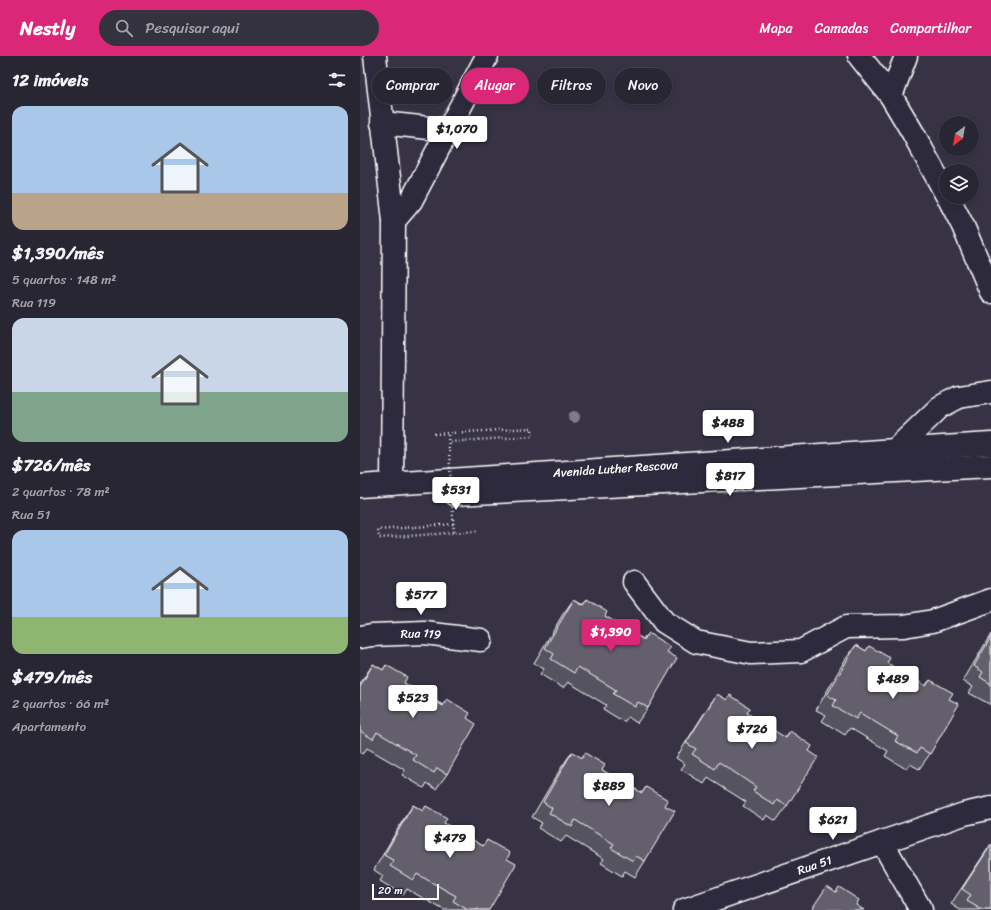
<!DOCTYPE html>
<html lang="pt">
<meta charset="utf-8">
<style>
body{margin:0;font-family:Sriracha,sans-serif;background:#353240;color:#f1f3f6;height:100vh;display:flex;flex-direction:column;font-size:15px;white-space:nowrap}
*{box-sizing:border-box;margin:0}
p{font-size:13px;color:#a5a5ac}
.icon{flex:none;width:22px;height:22px;fill:none;stroke:currentColor;stroke-width:2;stroke-linecap:round;stroke-linejoin:round}
.map{position:relative;flex:1;overflow:hidden}
.panel{display:flex;flex-direction:column;background:#292634;width:360px}
.panel>*{flex:none}
.hud{position:absolute;left:12px;top:12px;width:380px;height:36px;display:flex;gap:8px}
.needle{width:26px;rotate:211deg}
.fabs{position:absolute;left:579px;top:60px;display:grid;gap:8px}
.fabs a{display:grid;place-items:center;width:40px;height:40px;border-radius:50%;background:#292634;box-shadow:0 2px 6px #0003,0 0 0 1px #45434f;font-size:20px}
.scale{position:absolute;left:12px;bottom:10px;width:67px;box-sizing:border-box;padding-left:4px;border:2px solid #fff;border-top:0;font-size:11px;line-height:14px;white-space:nowrap;color:#fff;-webkit-text-stroke:3px #2f2a3d;paint-order:stroke}
.price{position:absolute;translate:-50% -34px;padding:0 9px;border-radius:4px;background:#fff;color:#222;font-size:13px;line-height:26px;filter:drop-shadow(0 1px 2px #0008)}
.price::after{content:'';position:absolute;left:50%;top:24px;width:12px;height:9px;margin-left:-6px;background:inherit;clip-path:polygon(0 0,100% 0,50% 100%)}
.price.current{background:#db2777;color:#fff}
ul{padding:0;list-style:none}
li{display:grid;align-content:center;gap:8px;height:212px;padding:0 12px}
li span{display:grid;place-items:center;height:124px;border-radius:12px;color:#555}
li>.icon{margin-inline-start:auto}
span .icon{width:72px;height:72px;fill:#fffc;stroke-width:1}
li b{font-size:17px}
h2{display:flex;justify-content:space-between;align-items:center;height:48px;padding:0 12px;font-size:17px}
.pill{padding:0 14px;border-radius:18px;background:#292634;box-shadow:0 2px 6px #0003,0 0 0 1px #45434f;font-size:14px;line-height:36px}
.pill.current{background:#db2777;color:#fff}
header{display:flex;align-items:center;gap:24px;box-sizing:border-box;height:56px;padding:0 20px;background:#db2777;color:#fff}
header strong{font-size:19px}
nav{display:flex;gap:22px;margin-inline-start:auto;font-size:14px}
.search{width:280px;height:36px;background:#353240;display:flex;align-items:center;gap:10px;box-sizing:border-box;padding:0 14px;border-radius:22px;color:#a5a5ac;font-size:15px}
main{display:flex;flex:1;min-height:0}
.map>svg:first-child{display:block}
</style>
<header>
<strong>Nestly</strong>
<div class="search"><svg class="icon" aria-label="search" viewBox="0 0 24 24"><circle cx="10" cy="10" r="6"/><path d="M15 15l6 6"/></svg>Pesquisar aqui</div>
<nav><a>Mapa</a><a>Camadas</a><a>Compartilhar</a></nav>
</header>
<main>
<section class="panel">
<h2>12 imóveis<svg class="icon" aria-label="filters" viewBox="0 0 24 24"><path d="M4 7h16M4 17h16"/><circle cx="9" cy="7" r="2"/><circle cx="15" cy="17" r="2"/></svg></h2>
<ul>
<li><span style="background:linear-gradient(#a9c7e8 70%,#b9a48a 0)"><svg class="icon" aria-label="home" viewBox="0 0 24 24"><path d="M3 11l9-7 9 7M6 9v11h12V9"/></svg></span><div><b>$1,390/mês</b><p>5 quartos · 148 m²</p><p>Rua 119</p></div></li>
<li><span style="background:linear-gradient(#c9d6e8 60%,#7fa58c 0)"><svg class="icon" aria-label="home" viewBox="0 0 24 24"><path d="M3 11l9-7 9 7M6 9v11h12V9"/></svg></span><div><b>$726/mês</b><p>2 quartos · 78 m²</p><p>Rua 51</p></div></li>
<li><span style="background:linear-gradient(#a9c7e8 70%,#8fb573 0)"><svg class="icon" aria-label="home" viewBox="0 0 24 24"><path d="M3 11l9-7 9 7M6 9v11h12V9"/></svg></span><div><b>$479/mês</b><p>2 quartos · 66 m²</p><p>Apartamento</p></div></li>
</ul>
</section>
<div class="map">
<svg width="631" height="854" viewBox="0 0 631 854">
<rect width="100%" height="100%" fill="#373345"/>
<filter id="ink" filterUnits="userSpaceOnUse"><feTurbulence type="fractalNoise" baseFrequency=".025" numOctaves="2"/><feDisplacementMap in="SourceGraphic" scale="8" xChannelSelector="R" yChannelSelector="G"/><feConvolveMatrix kernelMatrix="1 2 1 2 8 2 1 2 1" color-interpolation-filters="sRGB"/></filter>
<g filter="url(#ink)">
<g fill="none" stroke-linecap="round" stroke-linejoin="round">
<g stroke="#fff" stroke-width="25">
<g id="minor">
<path d="M 15,0 L 34,165 L 32,428"/>
<path d="M 499,0 L 531,40 L 553,77 L 586,138"/>
<path d="M 531,40 L 546,0"/>
<path d="M 22,67 L 88,74"/>
<path d="M 588,141 L 603,170 L 631,236"/>
<path d="M 34,165 L 51,145 L 127,0"/>
<path d="M 535,394 L 580,351 L 599,341 L 631,336"/>
<path d="M 274,526 L 304,566 L 336,586 L 391,597 L 441,595 L 486,571 L 544,570 L 573,565 L 631,544"/>
<path id="s1" d="M 0,581 L 12,579 L 65,577 L 121,584"/>
<path d="M 522,786 L 561,854"/>
<path id="s2" d="M 324,854 L 604,758 L 631,752"/>
</g>
</g>
<g stroke="#fff" stroke-width="25">
<g id="major">
<path id="s3" d="M 0,430 L 535,394 L 631,388"/>
<path d="M 95,438 L 631,410"/>
</g>
</g>
<path stroke="#fff" stroke-width="2.5" stroke-dasharray="1 3" stroke-linecap="butt" d="M 74,378 L 172,372 L 173,380 L 88,386
M 93,468 L 18,474 L 19,482 L 118,475"/>
<use href="#minor" stroke="#2f2a3d" stroke-width="22"/>
<use href="#major" stroke="#2f2a3d" stroke-width="22"/>
<path stroke="#fff" stroke-width="2.5" stroke-dasharray="1 3" stroke-linecap="butt" d="M 88,379 L 94,477"/>
</g>
<circle fill="#7e7c88" cx="214" cy="361" r="6"/>
<path fill="#55525e" stroke="#fff" d="M 214,543 L 223,548 L 227,543 L 245,560 L 283,583 L 288,577 L 307,596 L 288,652 L 277,667 L 268,661 L 264,666 L 243,653 L 246,649 L 208,626 L 203,632 L 180,618 L 184,613 L 174,607 L 203,558 Z
M 631,578 L 631,649 L 609,637 L 613,631 L 603,625 Z
M 496,589 L 506,595 L 509,590 L 527,607 L 565,630 L 570,624 L 589,643 L 570,698 L 559,713 L 550,708 L 546,713 L 525,700 L 528,695 L 490,672 L 485,679 L 462,665 L 466,659 L 456,654 L 485,604 Z
M 13,608 L 23,614 L 26,609 L 44,627 L 83,649 L 87,643 L 107,662 L 87,718 L 76,733 L 67,727 L 64,732 L 42,719 L 45,714 L 7,692 L 3,698 L 0,696 L 0,628 Z
M 357,638 L 366,644 L 370,639 L 387,657 L 425,682 L 430,675 L 449,695 L 427,750 L 416,765 L 407,759 L 404,764 L 383,750 L 386,746 L 348,722 L 344,728 L 321,713 L 325,708 L 316,702 L 347,653 Z
M 212,696 L 221,702 L 225,697 L 242,714 L 282,737 L 286,731 L 305,750 L 285,805 L 275,821 L 265,815 L 262,820 L 241,807 L 244,803 L 206,780 L 201,786 L 178,772 L 182,767 L 172,761 L 201,712 Z
M 53,749 L 63,755 L 66,750 L 84,767 L 123,790 L 127,784 L 147,803 L 129,854 L 84,854 L 47,833 L 43,839 L 20,825 L 23,820 L 14,814 L 43,764 Z
M 631,788 L 631,854 L 600,854 L 591,848 Z"/>
<path fill="#635f6d" stroke="#fff" d="M 214,543 L 224,549 L 227,543 L 247,556 L 245,560 L 284,584 L 288,577 L 311,591 L 307,596 L 317,602 L 288,652 L 278,646 L 275,651 L 253,638 L 256,634 L 218,611 L 214,617 L 191,603 L 194,598 L 185,592 Z
M 631,581 L 631,628 L 620,621 L 623,616 L 614,610 Z
M 496,589 L 506,595 L 509,590 L 530,602 L 527,607 L 566,630 L 570,624 L 593,637 L 589,643 L 599,648 L 570,698 L 560,692 L 557,697 L 535,685 L 538,680 L 500,657 L 496,663 L 473,650 L 476,644 L 467,639 Z
M 13,608 L 23,614 L 26,609 L 47,621 L 44,627 L 83,650 L 87,643 L 110,657 L 107,662 L 116,668 L 87,718 L 77,712 L 74,717 L 53,704 L 56,699 L 17,676 L 13,683 L 0,675 L 0,631 Z
M 357,638 L 367,644 L 370,639 L 390,652 L 387,657 L 426,682 L 430,675 L 452,690 L 449,695 L 458,701 L 427,750 L 417,744 L 414,749 L 393,735 L 396,731 L 359,706 L 355,713 L 332,698 L 336,693 L 326,687 Z
M 212,696 L 222,702 L 225,697 L 245,709 L 242,714 L 282,737 L 286,731 L 308,744 L 305,750 L 315,755 L 285,805 L 276,800 L 273,805 L 251,792 L 254,788 L 215,764 L 212,771 L 189,757 L 192,752 L 183,746 Z
M 53,749 L 63,755 L 66,750 L 87,762 L 84,767 L 123,790 L 127,784 L 150,797 L 147,803 L 156,808 L 129,854 L 119,854 L 117,853 L 117,854 L 108,854 L 93,845 L 96,840 L 57,818 L 53,824 L 30,810 L 34,805 L 24,799 Z
M 631,789 L 631,854 L 622,854 L 607,845 L 611,839 L 602,833 Z
M 467,830 L 476,836 L 479,831 L 499,844 L 496,849 L 504,854 L 451,854 Z"/>
</g>
<g text-anchor="middle" dominant-baseline="central" stroke-width="3" stroke-linejoin="round" paint-order="stroke">
<g font-size="12" fill="#fff" stroke="#2f2a3d">
<text stroke="none"><textPath href="#s3" startOffset="256">Avenida Luther Rescova</textPath></text>
<text stroke="none"><textPath href="#s1" startOffset="61">Rua 119</textPath></text>
<text stroke="none"><textPath href="#s2" startOffset="138">Rua 51</textPath></text>
</g>
</g>
</svg>
<div class="fabs">
<a><svg class="needle" viewBox="-14 -14 28 28"><path d="M0-13l5 13h-10z" fill="#e53935"/><path d="M0 13l5-13h-10z" fill="#a5a5ac"/></svg></a>
<a><svg class="icon" aria-label="layers" viewBox="0 0 24 24"><path d="M12 4l9 5-9 5-9-5zM3 14l9 5 9-5"/></svg></a>
</div>
<div class="scale">20 m</div>
<b class="price" style="left:97px;top:94px">$1,070</b>
<b class="price" style="left:368px;top:388px">$488</b>
<b class="price" style="left:370px;top:441px">$817</b>
<b class="price" style="left:96px;top:455px">$531</b>
<b class="price" style="left:61px;top:560px">$577</b>
<b class="price current" style="left:251px;top:597px">$1,390</b>
<b class="price" style="left:533px;top:644px">$489</b>
<b class="price" style="left:53px;top:663px">$523</b>
<b class="price" style="left:392px;top:694px">$726</b>
<b class="price" style="left:249px;top:751px">$889</b>
<b class="price" style="left:473px;top:785px">$621</b>
<b class="price" style="left:90px;top:803px">$479</b>
<div class="hud">
<a class="pill">Comprar</a>
<a class="pill current">Alugar</a>
<a class="pill">Filtros</a>
<a class="pill">Novo</a>
</div>
</div>
</main>
